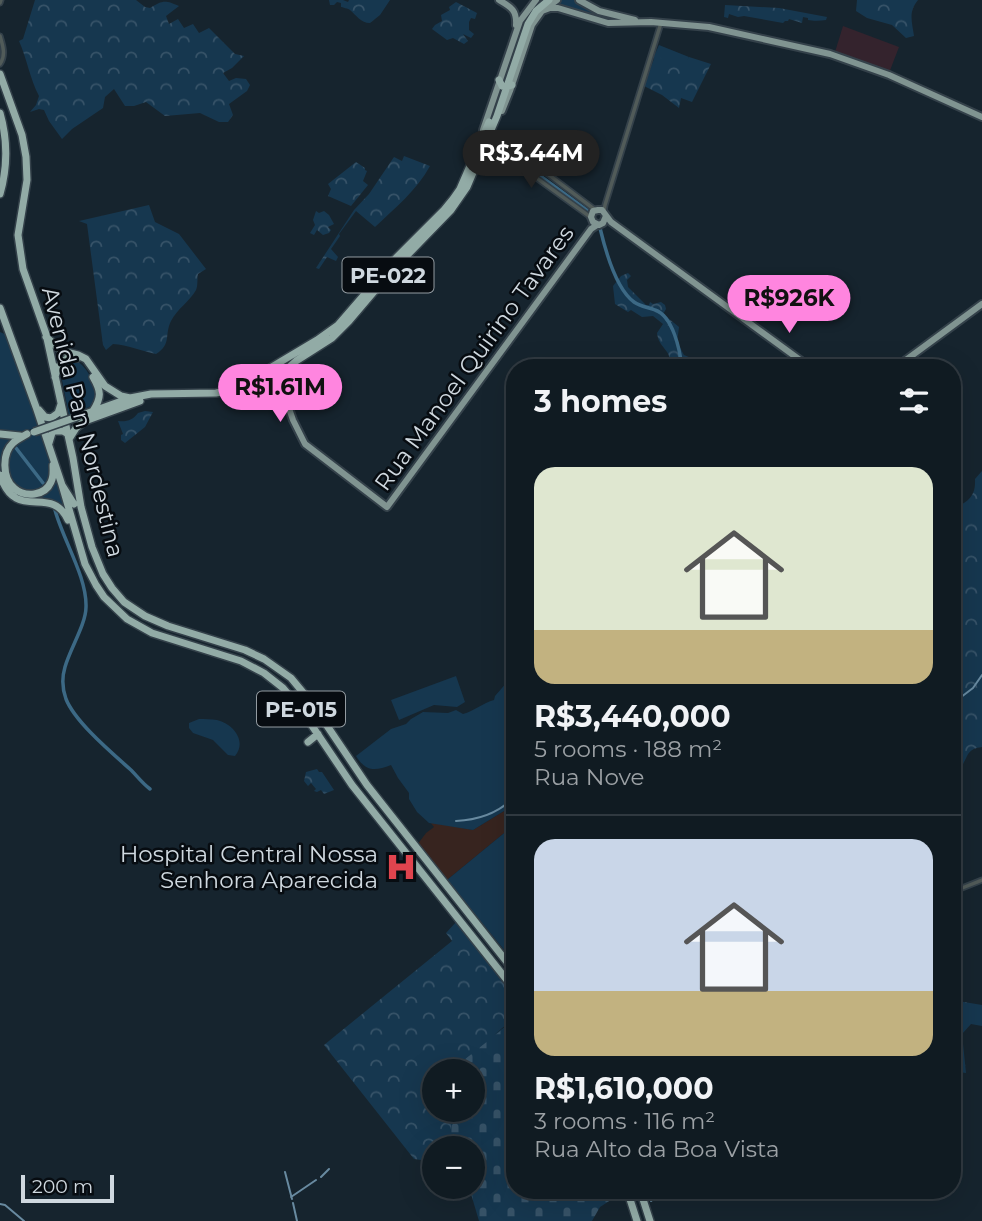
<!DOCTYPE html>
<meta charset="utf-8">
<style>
body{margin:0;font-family:Montserrat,sans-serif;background:#1e282f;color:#f1f3f6;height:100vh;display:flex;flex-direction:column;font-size:26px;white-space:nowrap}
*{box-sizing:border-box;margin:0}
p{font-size:23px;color:#9ca1a5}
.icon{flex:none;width:38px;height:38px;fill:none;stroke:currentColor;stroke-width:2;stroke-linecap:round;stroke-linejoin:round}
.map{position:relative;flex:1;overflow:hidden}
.side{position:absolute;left:506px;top:359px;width:455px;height:840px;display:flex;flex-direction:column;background:#101b22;border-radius:28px;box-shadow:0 7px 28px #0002,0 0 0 2px #303940}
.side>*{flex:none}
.fabs{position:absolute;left:422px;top:1059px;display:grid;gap:14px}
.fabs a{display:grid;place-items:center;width:63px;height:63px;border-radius:50%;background:#101b22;box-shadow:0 7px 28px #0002,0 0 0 2px #303940;font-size:35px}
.scale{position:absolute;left:21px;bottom:18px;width:93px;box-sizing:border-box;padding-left:7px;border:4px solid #cfd8df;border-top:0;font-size:19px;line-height:24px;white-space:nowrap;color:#cfd8df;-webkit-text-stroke:5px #070c11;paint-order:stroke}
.price{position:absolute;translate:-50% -60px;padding:0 16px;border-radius:24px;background:#ff85df;color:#111;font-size:23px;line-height:46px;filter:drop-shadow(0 2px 4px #0008)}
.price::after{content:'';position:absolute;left:50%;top:42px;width:21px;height:16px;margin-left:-10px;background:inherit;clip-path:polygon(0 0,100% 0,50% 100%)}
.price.selected{background:#222;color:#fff}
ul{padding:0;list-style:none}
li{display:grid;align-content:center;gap:14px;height:371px;padding:0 28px}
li+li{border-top:2px solid #303940}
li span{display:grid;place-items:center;height:217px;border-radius:21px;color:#555}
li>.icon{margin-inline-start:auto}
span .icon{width:126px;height:126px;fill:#fffc;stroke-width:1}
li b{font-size:30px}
h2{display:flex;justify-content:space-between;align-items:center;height:84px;padding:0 28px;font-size:30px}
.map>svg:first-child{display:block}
</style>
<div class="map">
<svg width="982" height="1221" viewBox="0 0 982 1221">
<defs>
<pattern id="forest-crowns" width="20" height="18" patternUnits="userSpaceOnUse" patternTransform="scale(1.75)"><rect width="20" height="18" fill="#16374f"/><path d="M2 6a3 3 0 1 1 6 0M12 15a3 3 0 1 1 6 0" fill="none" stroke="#375368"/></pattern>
<pattern id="cemetery-stones" width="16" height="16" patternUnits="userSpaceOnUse" patternTransform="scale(1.75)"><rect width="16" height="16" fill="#16374f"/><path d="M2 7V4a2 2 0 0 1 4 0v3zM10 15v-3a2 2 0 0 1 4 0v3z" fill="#375368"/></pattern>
</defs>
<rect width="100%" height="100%" fill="#16242e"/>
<path fill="#34232d" d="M 843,26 L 899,47 L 889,73 L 835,52 Z"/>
<path fill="#37241f" d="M 514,801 L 514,825 L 447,880 L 417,845 L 426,833 L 434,827 L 430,822 L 473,830 L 504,811 Z"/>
<path fill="#16374f" d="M 558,0 L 577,0 L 629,22 L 618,23 L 552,7 Z
M 659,45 L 689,57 L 684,69 L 653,58 Z
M 0,332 L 7,335 L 41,425 C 28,432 14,434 0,430 Z
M 74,359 C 87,366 94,382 99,396 L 93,405 L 69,416 L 61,375 L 61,368 L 63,363 Z
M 43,431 C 46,442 52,456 52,468 C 51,499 14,499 9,470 C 7,463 7,455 10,449 C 16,439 33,435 43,431 Z
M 0,436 L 19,437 L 4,455 L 11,487 L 41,494 L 57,473 L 69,516 C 54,496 46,501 23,501 L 3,482 L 0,470 Z
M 514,674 L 514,801 L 504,811 L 473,830 L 429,823 L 417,812 L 409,799 L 409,793 L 398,778 L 391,765 C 375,771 366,772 356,756 L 391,729 L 406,724 L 411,719 L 423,712 L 448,713 L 456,710 L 463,714 C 474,711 483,703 494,700 L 495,696 Z
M 456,676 L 465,702 L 457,707 L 434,705 L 399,720 L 391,700 Z
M 199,719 C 205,719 211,719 217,720 C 234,724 247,742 235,756 L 228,755 L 213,740 L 193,733 L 189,728 L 189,723 Z
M 514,825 L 514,962 L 447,880 Z"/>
<path fill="url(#forest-crowns)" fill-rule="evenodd" d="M 35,0 L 136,0 L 145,7 L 150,8 C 163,0 165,0 179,6 L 166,16 L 169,24 L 178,19 L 184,28 L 193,24 L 199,33 L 209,28 L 235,54 L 244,56 L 232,68 L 223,73 L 229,81 L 236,78 L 246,79 L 250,85 L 247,91 L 229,104 L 233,115 L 228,122 L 219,122 L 200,113 L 165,116 L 146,102 L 134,106 L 125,106 L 114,89 L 105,97 L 103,108 L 72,129 L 62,139 L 49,121 L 44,110 L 39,109 L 30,112 L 36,105 L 39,96 C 30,79 27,59 19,41 L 23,39 Z
M 329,0 L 343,0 L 348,2 L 349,0 L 390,0 L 380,15 L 370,23 C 361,23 356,15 350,10 C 349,9 342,7 341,7 L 341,3 L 337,2 L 334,5 L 330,5 Z
M 857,0 L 918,0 C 908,12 912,22 914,36 L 906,38 L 892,25 L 867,18 L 856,11 Z
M 456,2 L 477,13 L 475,19 L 471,18 L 469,22 L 469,30 L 474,34 L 471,38 L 463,34 L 468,41 L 464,44 L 453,38 L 447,40 L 432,29 L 435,25 L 442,21 L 441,15 L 450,10 L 449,7 Z
M 725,5 L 779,8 L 827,17 L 826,20 C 820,21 813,21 808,20 L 808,18 L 803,17 L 802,23 L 789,19 L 788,21 L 785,21 L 783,23 L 744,16 L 738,17 L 729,14 L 728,18 L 724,17 Z
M 655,56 L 672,62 L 686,62 L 689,57 L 711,64 L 692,102 L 681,98 L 679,108 L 662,95 L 644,86 Z
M 404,156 L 430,166 C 417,190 395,208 375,227 L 356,211 L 339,234 L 340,236 L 331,249 L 338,257 L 336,261 L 327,257 L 319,269 L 316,268 L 354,210 L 369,194 L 394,157 L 402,161 Z
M 356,162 L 365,168 L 365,170 L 367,171 L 363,181 L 368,185 L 351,206 L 328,196 L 331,189 L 328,184 Z
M 149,205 L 155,222 L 179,234 L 206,269 L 198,274 C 197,279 198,286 196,290 C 190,301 177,309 171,321 C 164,335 172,344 156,354 C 141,351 128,345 113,344 L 106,350 L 103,345 L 87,224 L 79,221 Z
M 316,211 L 319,213 L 324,211 L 329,215 L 334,224 L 328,227 L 331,230 L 329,233 L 323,235 L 317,230 L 314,235 L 310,233 L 315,225 L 313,220 Z
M 628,273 L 631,276 L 627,280 L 628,287 L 646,305 L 649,305 L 650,302 L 653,304 L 661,302 L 665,305 L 666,309 L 663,314 L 679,327 L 677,342 L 684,355 L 691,358 L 696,363 L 697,367 L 672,367 C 670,362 670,356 667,352 C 662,345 658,342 657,333 L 663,324 L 653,316 L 642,317 L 631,310 L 628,312 L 615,304 L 613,286 L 621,276 Z
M 145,411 L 153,412 L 145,427 L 125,443 L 121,440 L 121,435 L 123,434 L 118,421 C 127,422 133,420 138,413 Z
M 982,471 L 982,747 C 966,749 969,756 961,767 C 959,770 955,773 952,775 L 952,511 C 966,501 976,499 975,479 Z
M 317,769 L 319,772 L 322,772 L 334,790 L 324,794 L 321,790 L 317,792 L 314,791 L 316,789 L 311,783 L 308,786 L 304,781 L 306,772 Z
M 457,921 L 514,996 L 514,1018 L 494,1035 L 514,1020 L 472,1148 L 434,1148 L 434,1162 L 414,1159 L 324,1045 L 452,941 L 446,933 ZM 434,1071 L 472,1071 L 472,1110 L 434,1110 Z
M 952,1000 L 982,1005 L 982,1026 L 971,1024 L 962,1034 L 966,1073 L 952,1071 Z"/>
<path fill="url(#cemetery-stones)" d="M 514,1020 L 514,1190 L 616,1190 L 617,1196 L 600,1207 L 592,1221 L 479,1221 L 469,1187 L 472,1186 L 472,1148 L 454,1148 L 450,1135 L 453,1110 L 472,1110 L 472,1071 L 458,1071 L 459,1064 Z"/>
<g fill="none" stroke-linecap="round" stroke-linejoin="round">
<path stroke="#688aa0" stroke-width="2" d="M 952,704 L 973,688 L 982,675
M 456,821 C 478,820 499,813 514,797
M 285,1172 L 292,1199
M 321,1177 L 329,1169
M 291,1197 L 316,1180
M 651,1201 L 658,1196 L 659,1190
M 293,1203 L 297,1221
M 0,1204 L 5,1205 L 24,1221"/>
<path stroke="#3c6985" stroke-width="3.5" d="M 493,141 L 588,211
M 600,228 C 605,249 616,289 634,302 C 641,307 648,307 655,310 C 673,316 680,350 682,368
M 16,448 L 43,483
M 55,510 C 63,540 87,577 86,607 C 86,624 70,649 65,667 C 62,677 62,688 66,699 C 75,722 112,753 131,770 C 137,776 142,783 150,789"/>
<g stroke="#34414a" stroke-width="7">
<path id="minor" d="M 0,3 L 1,0
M 0,36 C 3,46 6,55 0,64
M 491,131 L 594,209
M 488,143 L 589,216
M 604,211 L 605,205 L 661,23
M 952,892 L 982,880"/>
</g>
<g stroke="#34414a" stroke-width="10">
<path id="major" d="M 499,0 C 511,7 517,10 516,25
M 579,0 L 599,11 L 635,20
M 542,11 L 550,8 L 558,8 L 608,23 L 651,22 L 709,27 L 830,54 L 889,75 L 982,117
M 502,111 L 510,91 L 532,25 L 542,11 L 557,0
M 483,130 L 520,21 L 536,0
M 606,216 L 603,223 L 599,225 L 593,222 L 591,217 L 593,211 L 598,210 L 602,210 L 611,222 L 811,368
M 895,368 L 982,304
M 278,377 L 293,420 L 305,444 L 387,507 L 591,229 L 597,225"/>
</g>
<g stroke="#34414a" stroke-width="10">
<path id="highway" d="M 0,74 L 22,135 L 26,157 L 27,180 L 18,235 L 23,269 L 46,334 L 73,458 L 81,507 L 92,547 L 103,574 L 112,588 L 124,602 L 145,616 L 168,626 L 245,650 L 264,659 L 291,678 L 311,702 L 367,785 L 514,971
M 499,80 L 502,86 L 506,87 L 512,85
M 0,113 C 8,141 8,166 0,194
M 0,308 L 36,407 L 62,485 L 74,504
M 46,337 L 62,351 L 78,355 L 86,359 L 105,386 L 121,396 L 130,398
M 55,377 C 58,365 63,356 77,358
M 224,388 L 241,383 L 260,374 L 317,340 L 338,325 L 396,258 L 444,210 L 453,199 L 460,189 L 489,122
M 39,410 L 45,417 L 51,418 L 58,413 L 61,404
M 93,411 C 102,397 101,391 93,377
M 74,418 L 130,398 L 151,394 L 216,393 L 265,384 L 278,377 L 296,361 L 332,338 L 349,321 L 389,274 L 451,210 L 467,187 L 497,116 L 528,24 L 536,11 L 549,0
M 0,434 L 20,436
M 27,434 C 22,437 17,439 13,443 C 2,453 2,478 14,488 C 25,498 45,496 51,482 C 54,476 53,471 53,465
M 69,439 L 76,428 L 85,421 L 140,401
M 49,443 L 52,433 L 54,431 L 63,431 L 68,434
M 0,475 C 16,524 51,483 68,520
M 62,485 L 85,564 L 96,585 L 104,597 L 127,619 L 152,633 L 241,661 L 264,673 L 283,688 L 300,708 L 352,785 L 514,989
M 308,742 L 318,734
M 627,1190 L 637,1221
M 640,1190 L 650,1221"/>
</g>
<use href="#minor" stroke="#515b59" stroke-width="3.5"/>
<use href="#major" stroke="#809491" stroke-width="6"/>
<use href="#highway" stroke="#92aba6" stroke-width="7"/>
<g stroke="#34414a" stroke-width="10" stroke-linecap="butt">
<path id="highway-bridge" d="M 34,432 L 74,418"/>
</g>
<use href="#highway-bridge" stroke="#92aba6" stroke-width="7"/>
</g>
<defs>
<g id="hospital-bare" transform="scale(2.415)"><path d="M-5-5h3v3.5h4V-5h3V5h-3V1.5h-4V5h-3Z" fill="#e0444e" stroke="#070c11" stroke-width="2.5" paint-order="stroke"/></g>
</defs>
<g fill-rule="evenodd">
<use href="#hospital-bare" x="401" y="867"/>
</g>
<g text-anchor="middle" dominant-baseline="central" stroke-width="5" stroke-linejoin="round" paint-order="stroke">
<g fill="#070c11" stroke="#939ba1" stroke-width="2">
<rect x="342.5" y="257.5" width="91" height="35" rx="5"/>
<rect x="257" y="691.5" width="88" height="35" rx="5"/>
</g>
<g font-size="21" font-weight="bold" fill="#cfd8df">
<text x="388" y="275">PE-022</text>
<text x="301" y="709">PE-015</text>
</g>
<g font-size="23" fill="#cfd8df" stroke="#070c11">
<text transform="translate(474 358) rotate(-54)">Rua Manoel Quirino Tavares</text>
<text transform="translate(83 422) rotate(76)">Avenida Pan Nordestina</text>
</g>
<g font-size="23" fill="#cfd8df" stroke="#070c11" text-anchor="end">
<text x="378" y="854">Hospital Central Nossa<tspan x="378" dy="26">Senhora Aparecida</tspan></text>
</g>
</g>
</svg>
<div class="fabs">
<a>+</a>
<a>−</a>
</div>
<div class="scale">200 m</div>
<b class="price selected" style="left:531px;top:190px">R$3.44M</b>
<b class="price" style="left:789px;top:335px">R$926K</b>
<b class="price" style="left:280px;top:424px">R$1.61M</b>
<section class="side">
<h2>3 homes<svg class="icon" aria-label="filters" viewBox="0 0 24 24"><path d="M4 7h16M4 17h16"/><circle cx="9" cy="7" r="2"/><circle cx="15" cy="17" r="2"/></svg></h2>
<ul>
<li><span style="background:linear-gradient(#dfe7d0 75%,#c2b280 0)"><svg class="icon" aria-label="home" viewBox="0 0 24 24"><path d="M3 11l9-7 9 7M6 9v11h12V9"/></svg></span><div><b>R$3,440,000</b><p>5 rooms · 188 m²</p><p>Rua Nove</p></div></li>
<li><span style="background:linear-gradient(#c9d6e8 70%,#c2b280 0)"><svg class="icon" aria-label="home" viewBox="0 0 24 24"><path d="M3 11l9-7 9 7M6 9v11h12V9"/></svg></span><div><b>R$1,610,000</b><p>3 rooms · 116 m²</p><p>Rua Alto da Boa Vista</p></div></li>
</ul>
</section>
</div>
